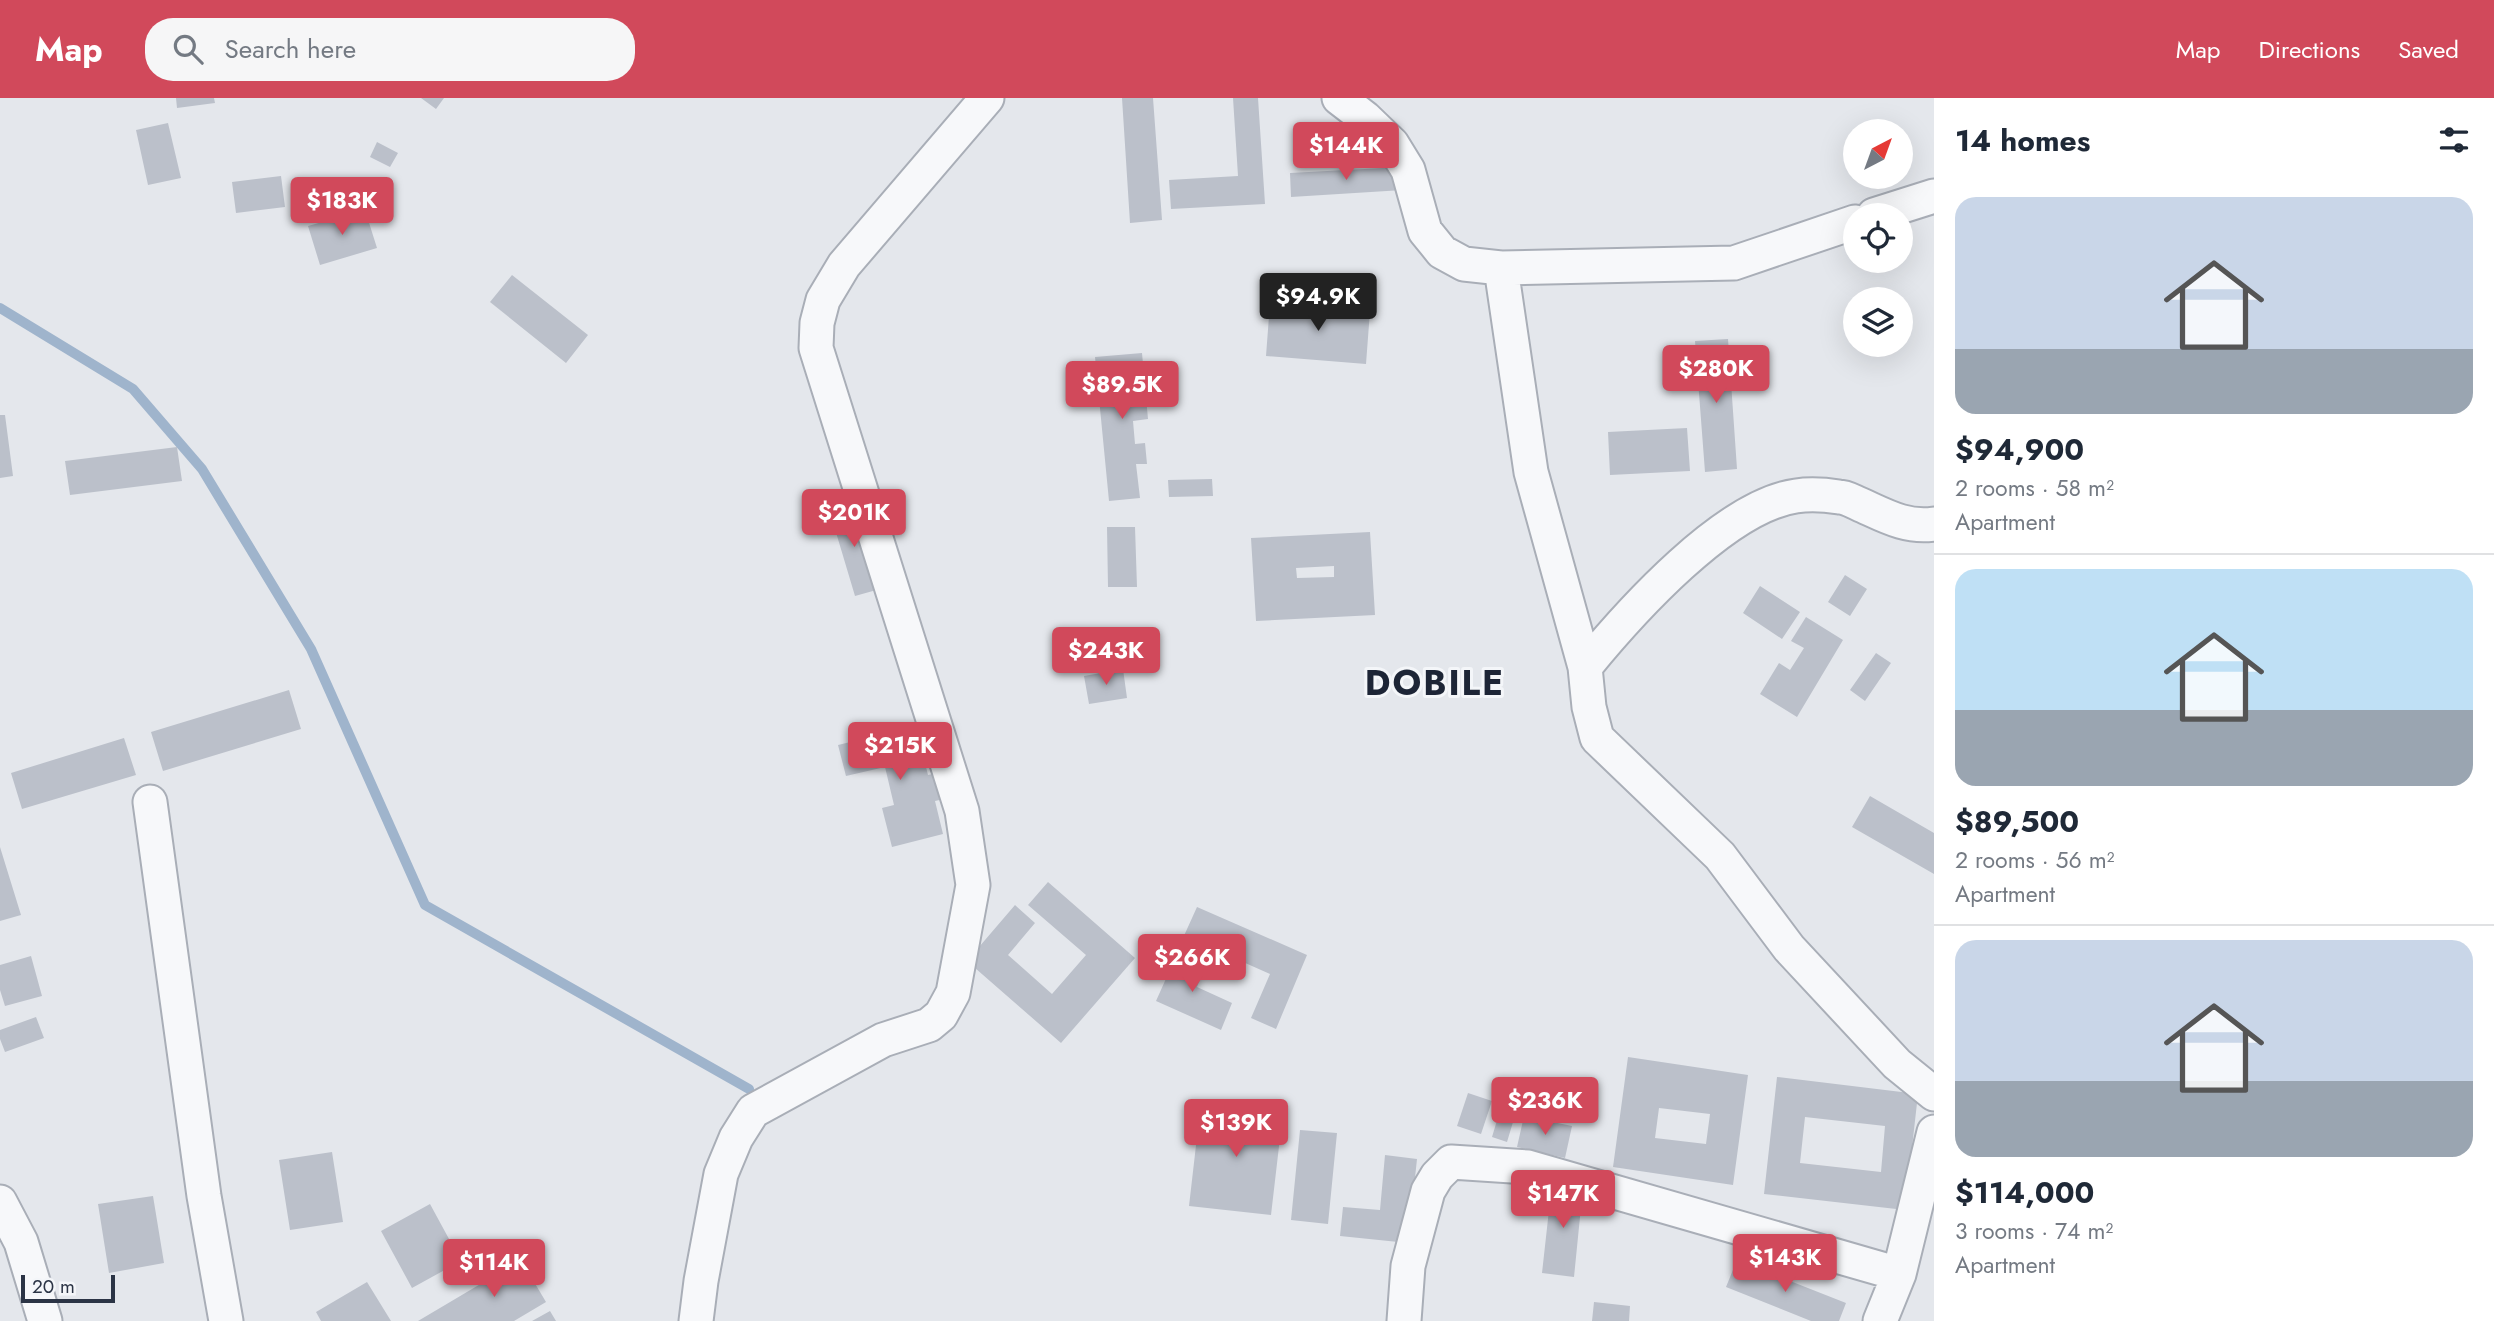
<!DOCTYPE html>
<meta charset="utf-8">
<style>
body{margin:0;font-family:Jost,sans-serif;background:#f6f6f7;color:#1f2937;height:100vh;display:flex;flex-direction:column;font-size:26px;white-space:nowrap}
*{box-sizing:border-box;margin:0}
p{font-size:23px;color:#747a83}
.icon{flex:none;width:38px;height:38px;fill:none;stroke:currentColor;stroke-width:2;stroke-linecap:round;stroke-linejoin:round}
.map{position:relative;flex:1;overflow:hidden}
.panel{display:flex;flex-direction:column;background:#fff;width:560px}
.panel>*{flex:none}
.needle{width:46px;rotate:41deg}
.buttons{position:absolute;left:1843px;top:21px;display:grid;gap:14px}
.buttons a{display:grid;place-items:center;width:70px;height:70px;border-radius:50%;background:#fff;box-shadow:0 7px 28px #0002;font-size:35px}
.scale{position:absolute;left:21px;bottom:18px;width:94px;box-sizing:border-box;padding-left:7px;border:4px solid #2b3445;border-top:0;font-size:19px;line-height:24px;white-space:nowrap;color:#2b3445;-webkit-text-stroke:5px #f4f6f9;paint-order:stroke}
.price{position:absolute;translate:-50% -60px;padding:0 16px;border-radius:7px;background:#d1495b;color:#fff;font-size:23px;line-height:46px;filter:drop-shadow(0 2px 4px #0008)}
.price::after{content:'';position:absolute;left:50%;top:42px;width:21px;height:16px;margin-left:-10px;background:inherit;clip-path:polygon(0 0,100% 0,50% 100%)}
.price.on{background:#222;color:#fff}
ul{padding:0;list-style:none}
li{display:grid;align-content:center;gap:14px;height:371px;padding:0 21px}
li+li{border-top:2px solid #e0e1e3}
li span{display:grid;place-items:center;height:217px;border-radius:21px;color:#555}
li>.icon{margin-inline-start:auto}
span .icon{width:126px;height:126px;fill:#fffc;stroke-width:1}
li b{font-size:30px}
h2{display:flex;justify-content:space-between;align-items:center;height:84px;padding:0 21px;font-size:30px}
header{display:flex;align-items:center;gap:42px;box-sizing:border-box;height:98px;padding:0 35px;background:#d1495b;color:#fff}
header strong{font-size:33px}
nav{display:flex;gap:38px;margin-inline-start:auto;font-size:24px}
.search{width:490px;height:63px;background:#f6f6f7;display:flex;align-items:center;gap:18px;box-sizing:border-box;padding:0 24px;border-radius:28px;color:#747a83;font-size:26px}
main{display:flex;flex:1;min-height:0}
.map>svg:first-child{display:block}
</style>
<header>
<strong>Map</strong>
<div class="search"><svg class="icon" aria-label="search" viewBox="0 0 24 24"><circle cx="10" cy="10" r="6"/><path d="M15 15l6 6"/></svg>Search here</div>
<nav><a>Map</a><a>Directions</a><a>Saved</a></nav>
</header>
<main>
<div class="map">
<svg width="1934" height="1223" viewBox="0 0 1934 1223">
<rect width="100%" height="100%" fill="#e4e7ec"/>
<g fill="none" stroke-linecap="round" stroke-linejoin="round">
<path stroke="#9fb4cc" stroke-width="10" d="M 0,210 L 133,291 L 202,371 L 311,551 L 425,807 L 749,991"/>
</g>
<path fill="#bbc0ca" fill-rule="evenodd" d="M 176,0 L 214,0 L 215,5 L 177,10 Z
M 421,0 L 444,0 L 436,11 Z
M 1122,0 L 1153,0 L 1162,122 L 1130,125 Z
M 1233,0 L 1258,0 L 1265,106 L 1171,111 L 1169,82 L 1238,78 Z
M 168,25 L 181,80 L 148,87 L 136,32 Z
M 377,44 L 398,55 L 390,69 L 370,59 Z
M 1402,69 L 1403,92 L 1291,99 L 1290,75 Z
M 281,78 L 285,109 L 236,115 L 232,84 Z
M 365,112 L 377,150 L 320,167 L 308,128 Z
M 512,177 L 588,237 L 566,265 L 490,204 Z
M 1270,205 L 1370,213 L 1366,266 L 1266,258 Z
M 1728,241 L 1737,371 L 1705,374 L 1695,243 Z
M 1142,255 L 1148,321 L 1133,323 L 1135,346 L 1145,345 L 1147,366 L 1136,366 L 1140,400 L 1109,403 L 1095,259 Z
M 0,317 L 5,317 L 13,378 L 0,380 Z
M 1687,330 L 1690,373 L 1610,377 L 1608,334 Z
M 177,349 L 182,383 L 70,397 L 65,363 Z
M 1212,381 L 1213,398 L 1169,399 L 1168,382 Z
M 853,404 L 880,491 L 855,498 L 829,411 Z
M 1107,429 L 1135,429 L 1137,489 L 1108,489 Z
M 1370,434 L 1375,517 L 1256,523 L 1251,440 ZM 1334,468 L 1334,479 L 1297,480 L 1296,470 Z
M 1845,477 L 1867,491 L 1850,518 L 1828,504 Z
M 1760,488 L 1800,514 L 1782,541 L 1743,515 Z
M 1806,519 L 1843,542 L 1797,619 L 1760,596 L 1779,565 L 1790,572 L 1804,550 L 1791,543 Z
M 1876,555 L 1891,565 L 1865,603 L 1850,592 Z
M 1123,571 L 1127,600 L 1089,606 L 1084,578 Z
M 289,592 L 301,631 L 163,673 L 151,634 Z
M 916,628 L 928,677 L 937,675 L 944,701 L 935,703 L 943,736 L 892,749 L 882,710 L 894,707 L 885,669 L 846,678 L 838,647 Z
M 124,640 L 136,677 L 22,711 L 11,675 Z
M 1870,698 L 1934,735 L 1934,776 L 1852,729 Z
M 0,749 L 21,817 L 0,823 Z
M 1048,784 L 1135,860 L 1061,945 L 967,863 L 1015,807 L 1035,825 L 1008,857 L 1052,896 L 1086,857 L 1028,807 Z
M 1197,809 L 1307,857 L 1276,931 L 1251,920 L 1270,876 L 1216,852 L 1210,866 L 1178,851 Z
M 1177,856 L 1205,868 L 1197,889 L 1232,905 L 1221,932 L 1156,903 Z
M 31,858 L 42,898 L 5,908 L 0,892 L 0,867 Z
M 36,919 L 44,940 L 5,954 L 0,941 L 0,932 Z
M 1628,959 L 1748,977 L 1733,1087 L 1613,1069 ZM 1659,1010 L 1710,1016 L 1706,1046 L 1655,1040 Z
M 1777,979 L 1918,996 L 1905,1112 L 1764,1096 ZM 1805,1019 L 1885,1028 L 1881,1074 L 1800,1065 Z
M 1468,995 L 1492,1003 L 1481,1036 L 1457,1028 Z
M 1201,1004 L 1283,1014 L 1271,1117 L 1189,1108 Z
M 1524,1018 L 1572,1028 L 1565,1060 L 1517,1049 Z
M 1498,1019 L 1513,1024 L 1507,1044 L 1492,1039 Z
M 1300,1032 L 1337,1035 L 1328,1126 L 1291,1122 Z
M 332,1054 L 343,1124 L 290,1132 L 279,1062 Z
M 1385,1057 L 1417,1061 L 1408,1145 L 1340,1138 L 1343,1109 L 1380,1112 Z
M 1552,1085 L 1583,1089 L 1574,1179 L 1542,1175 Z
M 153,1098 L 164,1165 L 109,1175 L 98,1106 Z
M 430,1106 L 461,1163 L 412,1190 L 381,1133 Z
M 521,1162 L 546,1204 L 514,1223 L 418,1223 Z
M 1737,1162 L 1846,1205 L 1839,1223 L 1811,1223 L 1726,1189 Z
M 367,1184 L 391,1223 L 321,1223 L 316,1214 Z
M 1594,1204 L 1630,1208 L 1629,1223 L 1592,1223 Z
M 550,1213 L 556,1223 L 532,1223 Z"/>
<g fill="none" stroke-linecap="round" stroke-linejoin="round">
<g stroke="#a9aeb7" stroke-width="37">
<path id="minor" d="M 1339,0 L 1365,20 L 1392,46 L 1408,72 L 1425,133 L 1442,154 L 1464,166 L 1501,170 L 1734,165 L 1855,124
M 1874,117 L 1934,98
M 1501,170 L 1531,374 L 1585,569 L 1589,609 L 1597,640 L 1720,758 L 1789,850 L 1897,966 L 1934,996
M 1585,569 C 1630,514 1725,408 1796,398 C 1809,396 1826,397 1839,399 C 1846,399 1852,403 1859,406 C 1884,417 1905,430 1934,426
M 150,704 L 204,1098 L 226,1223
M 0,1104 L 21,1144 L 45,1223
M 696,1223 L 701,1183 L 721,1076 L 736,1040 L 753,1013 L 883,942 L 929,927 L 941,917 L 953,895 L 973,787 L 962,713 L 816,250 L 817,225 L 823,202 L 844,167 L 987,0
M 1404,1223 L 1408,1168 L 1428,1093 L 1437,1078 L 1451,1064 L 1528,1069 L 1899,1176
M 1880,1223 L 1899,1176 L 1934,1034"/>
</g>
<use href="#minor" stroke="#f7f8fa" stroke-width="33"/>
</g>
<g text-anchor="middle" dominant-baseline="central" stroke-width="6" stroke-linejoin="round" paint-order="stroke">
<g font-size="35" font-weight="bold" letter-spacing="2" fill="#1d2536" stroke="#f4f6f9">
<text x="1435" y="585">DOBILE</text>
</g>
</g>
</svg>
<div class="buttons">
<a><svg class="needle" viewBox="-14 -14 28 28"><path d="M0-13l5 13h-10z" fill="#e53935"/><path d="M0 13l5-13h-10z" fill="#747a83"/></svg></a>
<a><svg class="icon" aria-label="locate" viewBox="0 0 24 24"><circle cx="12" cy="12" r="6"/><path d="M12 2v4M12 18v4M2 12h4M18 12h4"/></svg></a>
<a><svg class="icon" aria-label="layers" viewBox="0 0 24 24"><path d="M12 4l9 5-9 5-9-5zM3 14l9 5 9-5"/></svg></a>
</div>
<div class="scale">20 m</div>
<b class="price" style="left:1346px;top:84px">$144K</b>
<b class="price" style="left:342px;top:139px">$183K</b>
<b class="price on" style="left:1318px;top:235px">$94.9K</b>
<b class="price" style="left:1716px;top:307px">$280K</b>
<b class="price" style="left:1122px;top:323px">$89.5K</b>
<b class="price" style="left:854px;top:451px">$201K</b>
<b class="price" style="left:1106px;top:589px">$243K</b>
<b class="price" style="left:900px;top:684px">$215K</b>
<b class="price" style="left:1192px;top:896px">$266K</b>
<b class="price" style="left:1545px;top:1039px">$236K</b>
<b class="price" style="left:1236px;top:1061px">$139K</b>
<b class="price" style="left:1563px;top:1132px">$147K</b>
<b class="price" style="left:1785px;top:1196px">$143K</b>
<b class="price" style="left:494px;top:1201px">$114K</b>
</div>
<section class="panel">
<h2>14 homes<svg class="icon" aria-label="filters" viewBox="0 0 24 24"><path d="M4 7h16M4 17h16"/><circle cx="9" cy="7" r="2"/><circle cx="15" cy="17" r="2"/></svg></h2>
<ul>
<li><span style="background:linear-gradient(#c9d6e8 70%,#9aa5b1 0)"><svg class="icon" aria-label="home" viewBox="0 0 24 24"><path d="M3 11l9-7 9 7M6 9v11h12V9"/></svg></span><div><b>$94,900</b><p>2 rooms · 58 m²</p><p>Apartment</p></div></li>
<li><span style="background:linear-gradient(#bfe0f5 65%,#9aa5b1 0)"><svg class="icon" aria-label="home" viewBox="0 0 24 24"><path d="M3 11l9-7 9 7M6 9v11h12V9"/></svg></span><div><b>$89,500</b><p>2 rooms · 56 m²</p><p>Apartment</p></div></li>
<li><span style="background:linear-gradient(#c9d6e8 65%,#9aa5b1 0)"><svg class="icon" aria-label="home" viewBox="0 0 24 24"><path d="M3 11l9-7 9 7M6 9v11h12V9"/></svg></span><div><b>$114,000</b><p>3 rooms · 74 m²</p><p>Apartment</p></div></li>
</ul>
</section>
</main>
